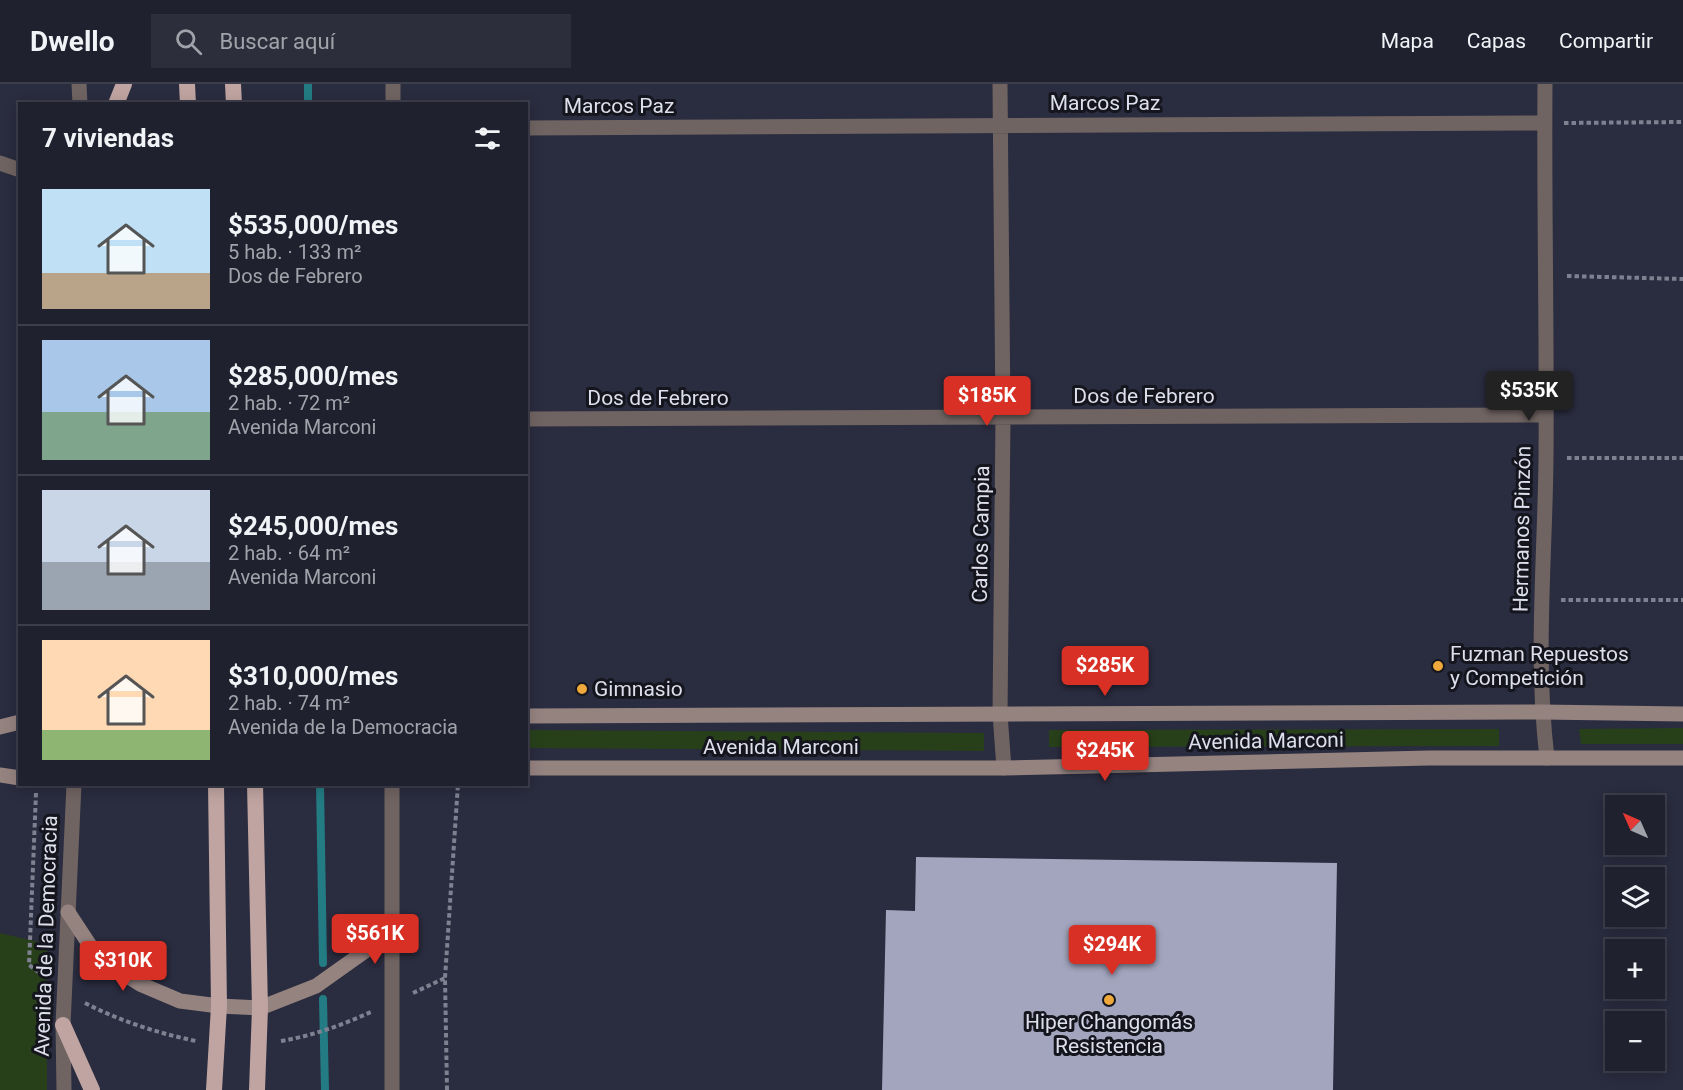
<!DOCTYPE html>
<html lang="es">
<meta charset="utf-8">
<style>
body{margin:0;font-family:Roboto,sans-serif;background:#2d2e3b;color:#f1f3f6;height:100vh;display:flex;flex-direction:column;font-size:22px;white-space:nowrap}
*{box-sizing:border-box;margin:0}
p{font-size:20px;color:#a2a3aa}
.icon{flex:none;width:33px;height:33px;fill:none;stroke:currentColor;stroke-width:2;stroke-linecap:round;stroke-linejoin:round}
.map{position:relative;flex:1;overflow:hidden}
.drawer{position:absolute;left:18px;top:18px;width:510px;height:684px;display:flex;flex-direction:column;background:#20212f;border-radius:0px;box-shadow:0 3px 15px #0003,0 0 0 2px #3d3e4b}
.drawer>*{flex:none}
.needle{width:39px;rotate:315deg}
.controls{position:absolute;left:1605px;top:711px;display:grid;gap:12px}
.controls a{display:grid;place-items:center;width:60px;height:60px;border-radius:0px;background:#20212f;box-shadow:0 3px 15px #0003,0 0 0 2px #3d3e4b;font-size:30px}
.price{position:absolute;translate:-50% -51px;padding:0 14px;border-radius:6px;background:#d93025;color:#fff;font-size:20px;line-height:39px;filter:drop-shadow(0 2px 3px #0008)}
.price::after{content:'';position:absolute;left:50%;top:36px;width:18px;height:14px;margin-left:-9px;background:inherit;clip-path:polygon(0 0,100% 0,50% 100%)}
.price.current{background:#222;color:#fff}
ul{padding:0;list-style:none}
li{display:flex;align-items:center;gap:18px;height:150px;padding:0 24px}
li+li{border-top:2px solid #3d3e4b}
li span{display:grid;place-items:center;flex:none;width:168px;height:120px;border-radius:0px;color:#555}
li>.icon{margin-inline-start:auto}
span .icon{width:72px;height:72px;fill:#fffc;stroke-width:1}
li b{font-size:26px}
h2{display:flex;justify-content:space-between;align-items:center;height:72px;padding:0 24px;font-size:26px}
header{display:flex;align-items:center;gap:36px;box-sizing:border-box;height:84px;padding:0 30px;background:#20212f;border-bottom:2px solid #3d3e4b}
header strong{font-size:28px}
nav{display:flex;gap:33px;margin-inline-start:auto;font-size:21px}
.search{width:420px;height:54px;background:#2d2e3b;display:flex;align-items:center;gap:15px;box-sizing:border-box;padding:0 21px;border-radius:0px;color:#a2a3aa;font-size:22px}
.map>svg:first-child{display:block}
</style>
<header>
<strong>Dwello</strong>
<div class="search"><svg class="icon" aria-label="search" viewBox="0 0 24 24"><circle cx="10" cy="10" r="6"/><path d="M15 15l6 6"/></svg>Buscar aquí</div>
<nav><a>Mapa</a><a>Capas</a><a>Compartir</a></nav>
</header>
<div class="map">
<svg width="1683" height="1006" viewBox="0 0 1683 1006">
<rect width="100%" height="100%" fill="#2a2c3f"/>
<path fill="#27401a" d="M 1683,644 L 1683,660 L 1581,660 L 1579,645 Z
M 1499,645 L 1499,662 L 1049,663 L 1049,646 Z
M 527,646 L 984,649 L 984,667 L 527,664 Z
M 0,849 L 47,860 L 47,1006 L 0,1006 Z"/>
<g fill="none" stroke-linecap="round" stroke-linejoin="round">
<path stroke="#237b83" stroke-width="8" d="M 308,0 L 308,20
M 320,700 L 323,879
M 323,915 L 325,1006"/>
</g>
<path fill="#a2a5bd" d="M 916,773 L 1337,779 L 1333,1006 L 882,1006 L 886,826 L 915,827 Z"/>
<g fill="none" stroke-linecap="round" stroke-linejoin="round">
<path stroke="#7f8191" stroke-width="4" stroke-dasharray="4.5 3" stroke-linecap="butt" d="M 1564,39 L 1683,38
M 1567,192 L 1683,195
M 1567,374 L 1683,374
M 1561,516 L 1683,516
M 36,709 L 29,881 L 44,892
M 413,909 L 445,894
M 85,919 C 120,937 157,949 196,957
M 281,957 C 312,952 342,941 371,928
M 447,1006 L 445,894 L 458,700"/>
<path stroke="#706462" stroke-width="15" d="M 1000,0 L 1003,334 L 1000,630 L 1004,684
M 1545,0 C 1544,125 1547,249 1546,374 C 1545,474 1535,574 1547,674
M 526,44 L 1545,39
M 0,79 L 20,86
M 526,335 L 1545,331"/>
<path stroke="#706462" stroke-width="15" d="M 79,0 L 80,20
M 393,0 L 393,20
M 392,700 L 392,1006
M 64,1006 L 63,941 L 74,700"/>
<path stroke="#958380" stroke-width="15" d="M 526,632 L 1542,628 L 1683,630
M 0,643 L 20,638
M 526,684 L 1004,684 L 1429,674 L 1683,674
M 0,691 L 20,694
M 68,828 L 91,863 L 118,886 L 140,900 L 180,917 L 219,922 L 260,924 L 316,902 L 392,848"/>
<path stroke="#bfa4a1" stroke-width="16" d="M 187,0 L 188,20
M 233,0 L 234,20
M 116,20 L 124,0
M 255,700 L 260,924 L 257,1006
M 63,941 L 92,1006
M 214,1006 L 219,922 L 216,700"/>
</g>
<g fill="#eea83c" stroke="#14151d" stroke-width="2">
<circle cx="1438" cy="582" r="6"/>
<circle cx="582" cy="605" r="6"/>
<circle cx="1109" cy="916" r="6"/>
</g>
<g text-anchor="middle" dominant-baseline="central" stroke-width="6" stroke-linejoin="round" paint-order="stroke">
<g font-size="21" fill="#dedfec" stroke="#14151d">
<text x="1105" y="19">Marcos Paz</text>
<text x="619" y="22">Marcos Paz</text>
<text x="1144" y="312">Dos de Febrero</text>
<text x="658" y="314">Dos de Febrero</text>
<text transform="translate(1522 445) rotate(-89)">Hermanos Pinzón</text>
<text transform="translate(981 450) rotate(-89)">Carlos Campia</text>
<text transform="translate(1266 657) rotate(-1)">Avenida Marconi</text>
<text x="781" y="663">Avenida Marconi</text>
<text transform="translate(46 852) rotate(-88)">Avenida de la Democracia</text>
</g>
<g font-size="21" fill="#dedfec" stroke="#14151d" text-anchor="start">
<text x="1450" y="570">Fuzman Repuestos<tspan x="1450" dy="24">y Competición</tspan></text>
<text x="594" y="605">Gimnasio</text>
<text x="1109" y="938" text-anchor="middle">Hiper Changomás<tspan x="1109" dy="24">Resistencia</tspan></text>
</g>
</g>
</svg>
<div class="controls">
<a><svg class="needle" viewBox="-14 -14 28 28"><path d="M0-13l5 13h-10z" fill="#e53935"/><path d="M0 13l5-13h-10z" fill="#a2a3aa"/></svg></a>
<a><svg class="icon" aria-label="layers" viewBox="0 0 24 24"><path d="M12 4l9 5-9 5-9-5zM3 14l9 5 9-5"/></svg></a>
<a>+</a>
<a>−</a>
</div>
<b class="price current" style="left:1529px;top:338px">$535K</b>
<b class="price" style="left:987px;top:343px">$185K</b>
<b class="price" style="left:1105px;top:613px">$285K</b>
<b class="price" style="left:1105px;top:698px">$245K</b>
<b class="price" style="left:375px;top:881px">$561K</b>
<b class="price" style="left:1112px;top:892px">$294K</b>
<b class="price" style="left:123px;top:908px">$310K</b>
<section class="drawer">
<h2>7 viviendas<svg class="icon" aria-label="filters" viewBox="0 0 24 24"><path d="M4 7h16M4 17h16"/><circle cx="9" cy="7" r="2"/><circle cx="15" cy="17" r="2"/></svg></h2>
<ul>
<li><span style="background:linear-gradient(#bfe0f5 70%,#b9a48a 0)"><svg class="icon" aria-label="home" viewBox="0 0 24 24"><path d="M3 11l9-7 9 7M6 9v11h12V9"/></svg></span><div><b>$535,000/mes</b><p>5 hab. · 133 m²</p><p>Dos de Febrero</p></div></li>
<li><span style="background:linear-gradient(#a9c7e8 60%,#7fa58c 0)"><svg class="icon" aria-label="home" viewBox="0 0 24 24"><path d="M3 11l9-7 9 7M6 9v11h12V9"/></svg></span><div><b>$285,000/mes</b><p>2 hab. · 72 m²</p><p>Avenida Marconi</p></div></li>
<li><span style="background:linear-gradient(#c9d6e8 60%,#9aa5b1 0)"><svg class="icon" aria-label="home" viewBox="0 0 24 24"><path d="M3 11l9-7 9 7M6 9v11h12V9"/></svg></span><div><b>$245,000/mes</b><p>2 hab. · 64 m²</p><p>Avenida Marconi</p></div></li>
<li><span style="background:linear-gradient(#ffd9b3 75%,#8fb573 0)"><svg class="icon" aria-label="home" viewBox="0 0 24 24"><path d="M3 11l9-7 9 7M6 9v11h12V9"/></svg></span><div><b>$310,000/mes</b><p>2 hab. · 74 m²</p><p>Avenida de la Democracia</p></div></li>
</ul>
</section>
</div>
